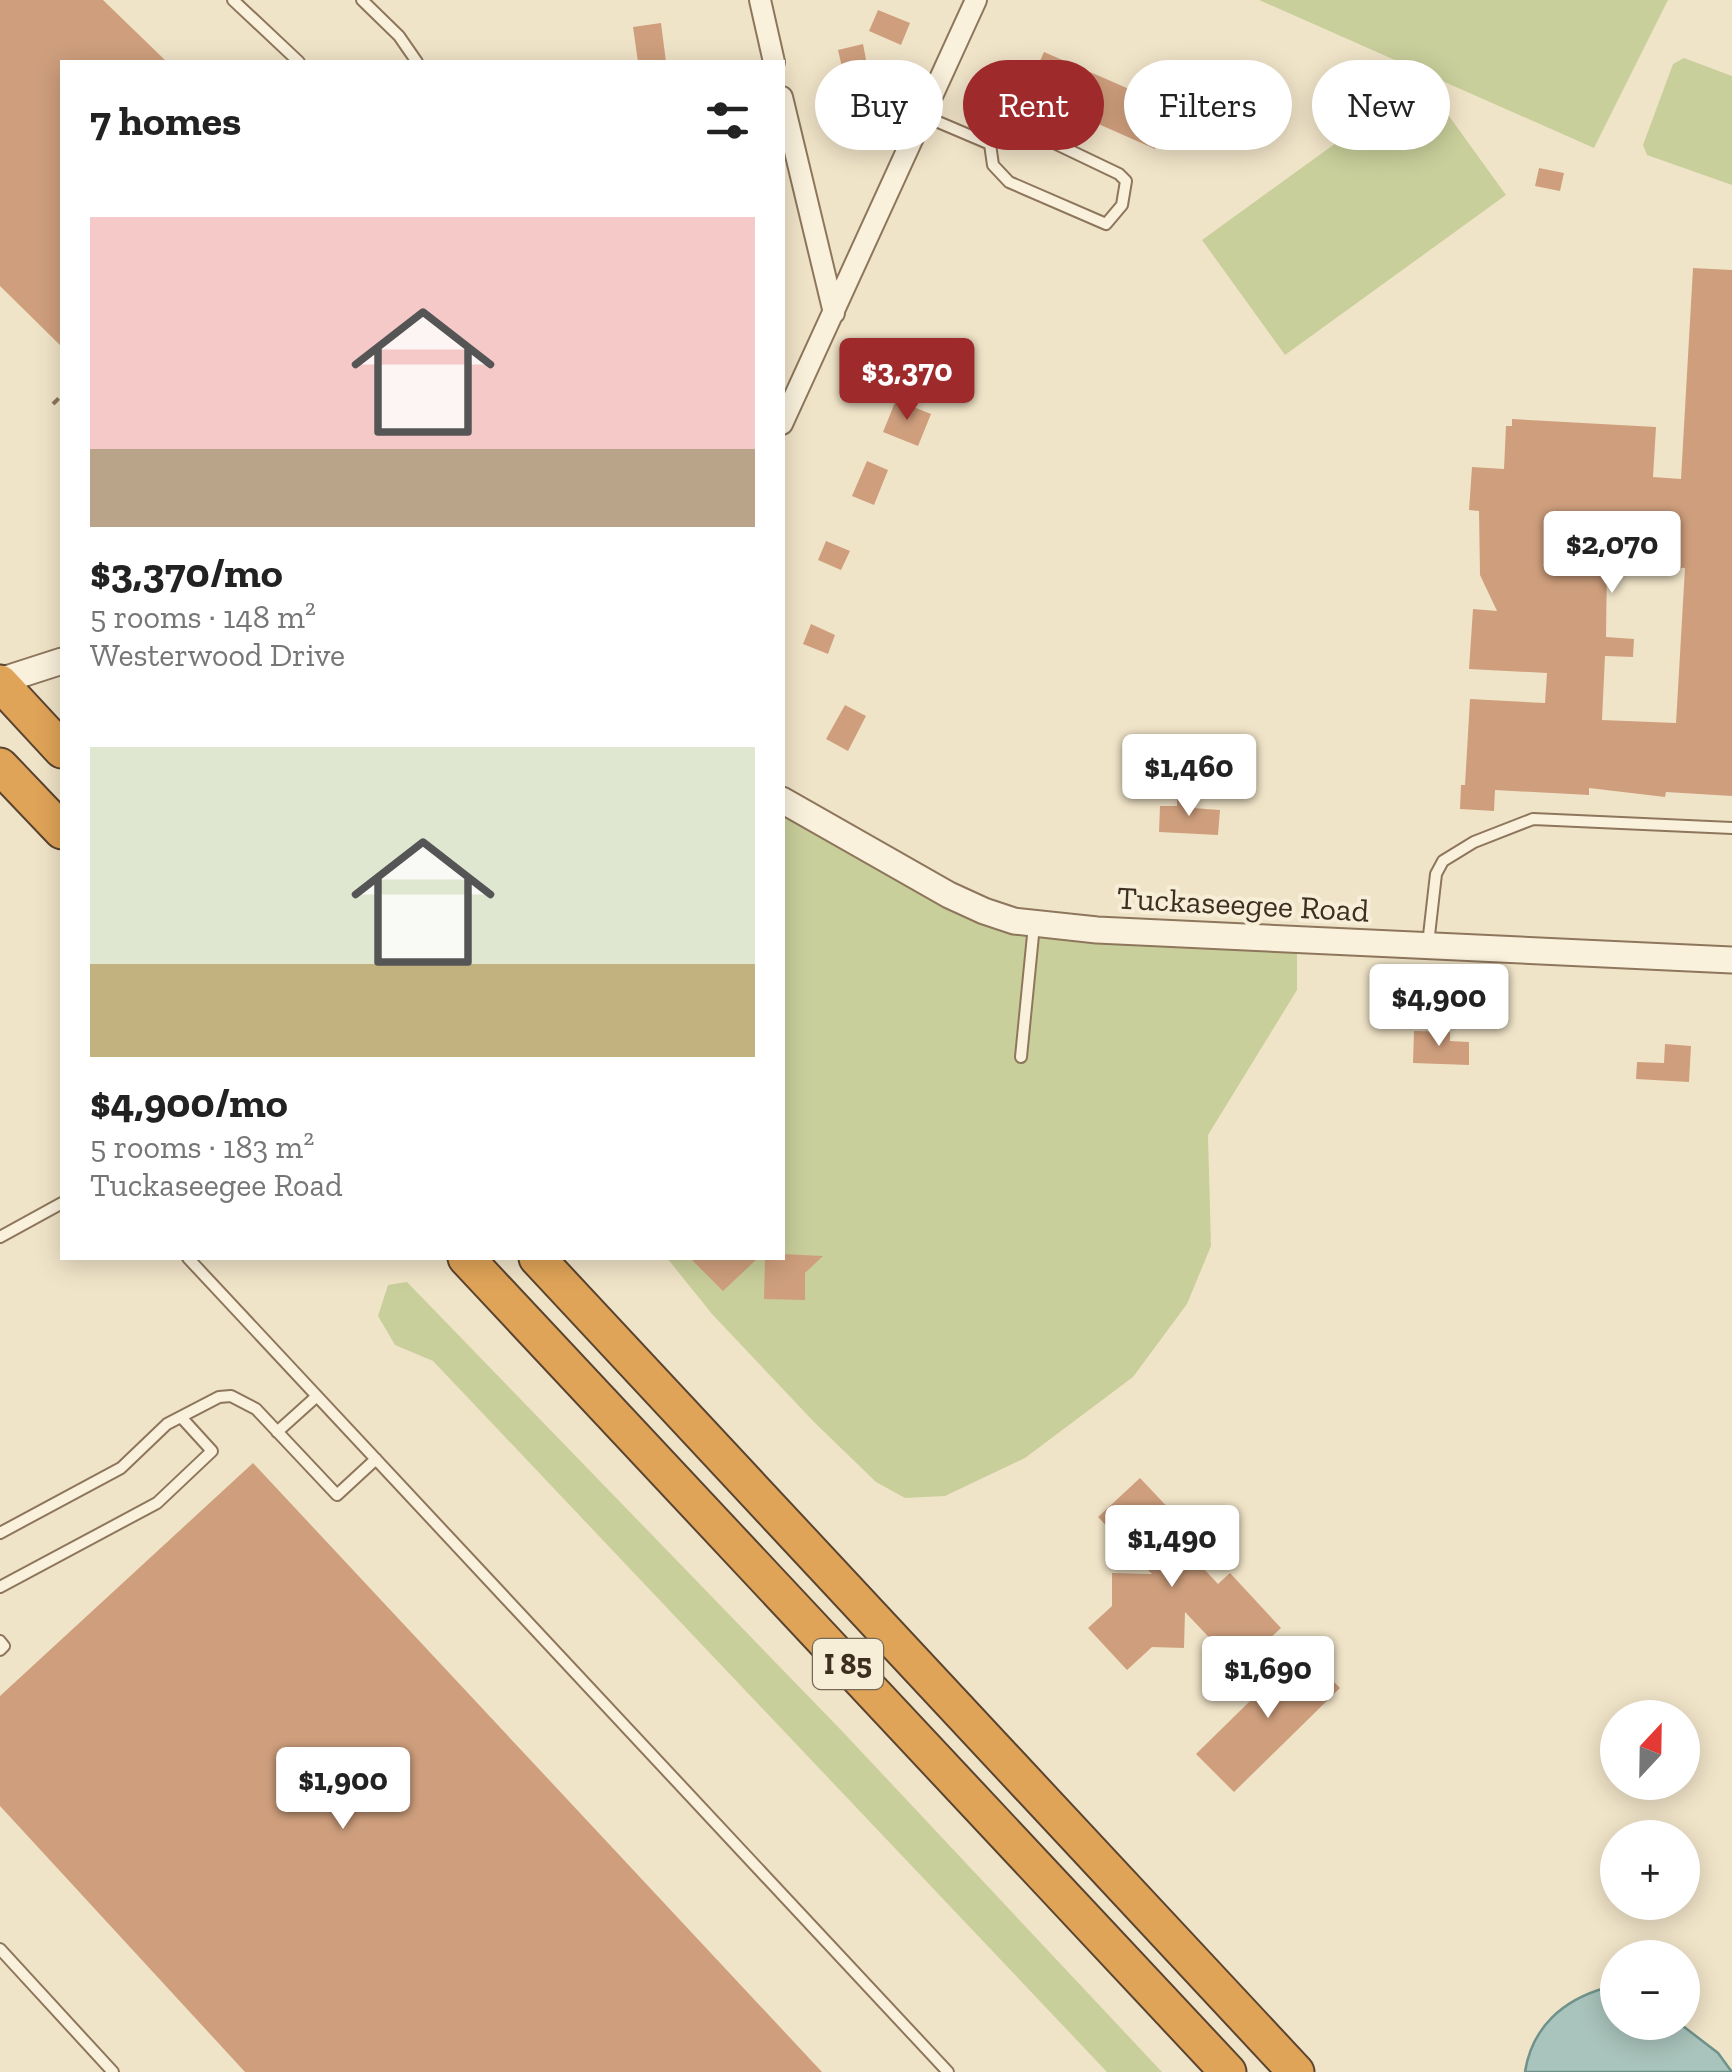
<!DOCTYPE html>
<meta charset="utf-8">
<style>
body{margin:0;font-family:"Zilla Slab",serif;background:#f6f6f6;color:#222;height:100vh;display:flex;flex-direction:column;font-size:38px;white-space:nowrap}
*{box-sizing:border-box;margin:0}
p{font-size:32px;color:#767676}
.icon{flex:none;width:55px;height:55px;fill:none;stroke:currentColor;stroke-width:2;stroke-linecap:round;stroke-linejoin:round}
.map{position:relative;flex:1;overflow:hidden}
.drawer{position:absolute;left:60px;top:60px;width:725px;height:1200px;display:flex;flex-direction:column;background:#fff;border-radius:0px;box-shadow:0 5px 25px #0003}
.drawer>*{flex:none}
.guide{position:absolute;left:815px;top:60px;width:765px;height:90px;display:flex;gap:20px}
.needle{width:65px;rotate:22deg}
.controls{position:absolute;left:1600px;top:1700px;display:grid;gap:20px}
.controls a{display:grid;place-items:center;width:100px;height:100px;border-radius:50%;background:#fff;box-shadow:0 5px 25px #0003;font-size:50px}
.price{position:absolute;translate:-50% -85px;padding:0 22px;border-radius:10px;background:#fff;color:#222;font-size:32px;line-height:65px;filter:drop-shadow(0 2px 5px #0008)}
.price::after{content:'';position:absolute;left:50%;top:60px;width:30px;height:22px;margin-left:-15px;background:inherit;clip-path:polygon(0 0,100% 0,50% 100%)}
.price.active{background:#9e2a2b;color:#fff}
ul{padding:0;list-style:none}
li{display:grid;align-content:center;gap:20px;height:530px;padding:0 30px}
li span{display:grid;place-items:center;height:310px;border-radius:0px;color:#555}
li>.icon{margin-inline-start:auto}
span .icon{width:180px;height:180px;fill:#fffc;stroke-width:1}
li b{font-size:42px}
h2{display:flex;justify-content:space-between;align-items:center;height:120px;padding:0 30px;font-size:42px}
.tag{padding:0 35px;border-radius:45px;background:#fff;box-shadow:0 5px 25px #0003;font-size:35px;line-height:90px}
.tag.active{background:#9e2a2b;color:#fff}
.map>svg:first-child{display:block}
</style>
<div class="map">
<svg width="1732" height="2072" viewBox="0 0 1732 2072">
<rect width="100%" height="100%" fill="#f0e4c8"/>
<path fill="#c9cf9b" d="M 1259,0 L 1668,0 L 1594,148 Z
M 1684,58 L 1732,76 L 1732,185 L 1647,155 L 1643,145 L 1673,64 Z
M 1423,80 L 1506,195 L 1285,355 L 1202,240 Z
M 783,800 L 1014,921 L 1297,939 L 1297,990 L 1208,1135 L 1211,1246 L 1187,1304 L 1133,1377 L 1025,1458 L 945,1496 L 905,1498 L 876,1482 L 815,1423 L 712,1314 L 667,1258 L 782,1258 Z
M 407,1282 L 842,1731 L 1162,2072 L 1107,2072 L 433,1361 L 395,1345 L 378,1316 L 388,1285 Z"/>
<path fill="#a9c4bc" stroke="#6f938a" stroke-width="2.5" d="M 1605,1988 L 1617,1989 L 1618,2022 L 1679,2023 L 1718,2053 L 1732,2072 L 1525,2072 C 1532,2027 1563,2000 1605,1988 Z"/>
<path fill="#cf9f7d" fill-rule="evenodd" d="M 0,0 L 103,0 L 167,62 L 62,62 L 62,347 L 0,286 Z
M 878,10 L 910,23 L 901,45 L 869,31 Z
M 661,23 L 666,62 L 638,62 L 633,27 Z
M 863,44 L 877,117 L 848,125 L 841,99 L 849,97 L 838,50 Z
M 1044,52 L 1136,92 L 1145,71 L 1182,86 L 1155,149 L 1026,92 Z
M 1539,168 L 1564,173 L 1560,191 L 1535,186 Z
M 1693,268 L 1732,270 L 1732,796 L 1666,792 L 1665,797 L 1589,788 L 1589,795 L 1495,790 L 1494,811 L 1460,809 L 1461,785 L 1465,785 L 1470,699 L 1545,703 L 1547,673 L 1469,669 L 1473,609 L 1497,611 L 1480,575 L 1479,511 L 1469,510 L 1472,467 L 1504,469 L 1506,426 L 1512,426 L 1512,419 L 1656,427 L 1653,477 L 1681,479 ZM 1607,563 L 1685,568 L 1676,723 L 1602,720 L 1605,656 L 1633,657 L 1634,639 L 1606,637 Z
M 896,400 L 931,414 L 918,446 L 883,432 Z
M 867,461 L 888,470 L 874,505 L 852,496 Z
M 826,541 L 850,551 L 841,570 L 818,560 Z
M 811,624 L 835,635 L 828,654 L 803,644 Z
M 845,705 L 866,716 L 848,751 L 826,739 Z
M 1177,799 L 1193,800 L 1192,808 L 1220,810 L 1218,835 L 1159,832 L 1160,806 L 1177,806 Z
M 1414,1031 L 1450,1032 L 1450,1041 L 1469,1042 L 1469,1065 L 1413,1063 Z
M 1665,1044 L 1691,1046 L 1689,1082 L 1636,1079 L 1637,1062 L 1664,1063 Z
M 782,1254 L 823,1256 L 805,1273 L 805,1300 L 764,1299 L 765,1258 L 782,1258 Z
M 690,1258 L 758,1258 L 723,1291 Z
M 253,1463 L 822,2072 L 245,2072 L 0,1806 L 0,1696 Z
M 1140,1478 L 1191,1532 L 1179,1542 L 1218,1584 L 1230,1573 L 1281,1628 L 1238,1668 L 1185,1612 L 1184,1648 L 1152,1647 L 1127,1670 L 1088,1628 L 1112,1606 L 1112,1573 L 1152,1574 L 1098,1517 Z
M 1302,1650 L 1340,1688 L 1234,1792 L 1196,1754 Z"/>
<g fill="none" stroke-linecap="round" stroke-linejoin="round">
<g stroke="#8d765c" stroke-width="14">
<path id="service" d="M 233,0 L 299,62
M 362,0 L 399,36 L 417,62
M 924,116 L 990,144 L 1013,129 L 1027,130 L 1119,174 L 1126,181 L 1122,205 L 1106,224 L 1009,182 L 993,165 L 990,144
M 1428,944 L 1436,874 L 1443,861 L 1474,842 L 1533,819 L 1732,828
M 1021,1057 L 1034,925
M 0,1237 L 62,1203
M 188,1258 L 948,2072
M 277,1432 L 317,1396
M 0,1533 L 121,1468 L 167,1424 L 219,1397 L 231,1396 L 256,1409 L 337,1495 L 376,1459
M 0,1587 L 157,1503 L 212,1451 L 181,1417
M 0,1641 L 4,1646 L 0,1650
M 0,1949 L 113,2072"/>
</g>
<g stroke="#8d765c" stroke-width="24">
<path id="minor" d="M 760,0 L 774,62
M 782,97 L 834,313
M 782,424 L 976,0"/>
</g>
<g stroke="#8d765c" stroke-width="29">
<path id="tertiary" d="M 0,681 L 62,661
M 782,800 L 949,895 L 984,911 L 1014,921 L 1097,930 L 1732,960"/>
</g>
<g stroke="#5b4430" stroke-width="39">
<path id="motorway" d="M 0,683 L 62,750
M 0,766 L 62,831
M 466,1258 L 1228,2072
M 537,1258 L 1296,2072"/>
</g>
<path stroke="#8d765c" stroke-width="4" stroke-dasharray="8 5" stroke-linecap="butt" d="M 53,404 L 62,395"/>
<use href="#service" stroke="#faf1dc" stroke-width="10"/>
<use href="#minor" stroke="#faf1dc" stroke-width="20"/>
<use href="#tertiary" stroke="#faf1dc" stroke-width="25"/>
<use href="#motorway" stroke="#e0a458" stroke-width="35"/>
</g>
<g text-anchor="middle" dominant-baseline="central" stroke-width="8" stroke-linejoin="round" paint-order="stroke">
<rect fill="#f7eed8" stroke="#756857" stroke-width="2.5" x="813" y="1639" width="70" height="50" rx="8"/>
<g font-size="30" font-weight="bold" fill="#3d2e20">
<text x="848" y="1664">I 85</text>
</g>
<g font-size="32" fill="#3d2e20" stroke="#f7eed8">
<text transform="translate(1243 904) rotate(3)">Tuckaseegee Road</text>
</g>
</g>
</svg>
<div class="controls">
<a><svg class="needle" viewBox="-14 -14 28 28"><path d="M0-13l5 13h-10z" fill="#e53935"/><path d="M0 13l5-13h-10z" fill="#767676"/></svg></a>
<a>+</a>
<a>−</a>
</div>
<b class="price active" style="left:907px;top:423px">$3,370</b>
<b class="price" style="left:1612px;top:596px">$2,070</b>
<b class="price" style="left:1189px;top:819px">$1,460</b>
<b class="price" style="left:1439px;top:1049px">$4,900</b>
<b class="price" style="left:1172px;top:1590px">$1,490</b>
<b class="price" style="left:1268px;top:1721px">$1,690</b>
<b class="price" style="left:343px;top:1832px">$1,900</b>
<div class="guide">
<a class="tag">Buy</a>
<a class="tag active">Rent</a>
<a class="tag">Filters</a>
<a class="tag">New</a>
</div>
<section class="drawer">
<h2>7 homes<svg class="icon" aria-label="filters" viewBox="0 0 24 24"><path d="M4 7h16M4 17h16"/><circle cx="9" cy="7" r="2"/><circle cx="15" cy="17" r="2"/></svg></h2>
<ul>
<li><span style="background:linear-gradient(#f6c9c9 75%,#b9a48a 0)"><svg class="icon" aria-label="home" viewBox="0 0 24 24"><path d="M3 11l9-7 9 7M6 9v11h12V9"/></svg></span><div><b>$3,370/mo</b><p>5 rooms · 148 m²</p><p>Westerwood Drive</p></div></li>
<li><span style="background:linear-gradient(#dfe7d0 70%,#c2b280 0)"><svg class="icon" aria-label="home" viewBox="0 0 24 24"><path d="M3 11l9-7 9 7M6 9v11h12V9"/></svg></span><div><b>$4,900/mo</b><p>5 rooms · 183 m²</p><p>Tuckaseegee Road</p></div></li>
</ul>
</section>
</div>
